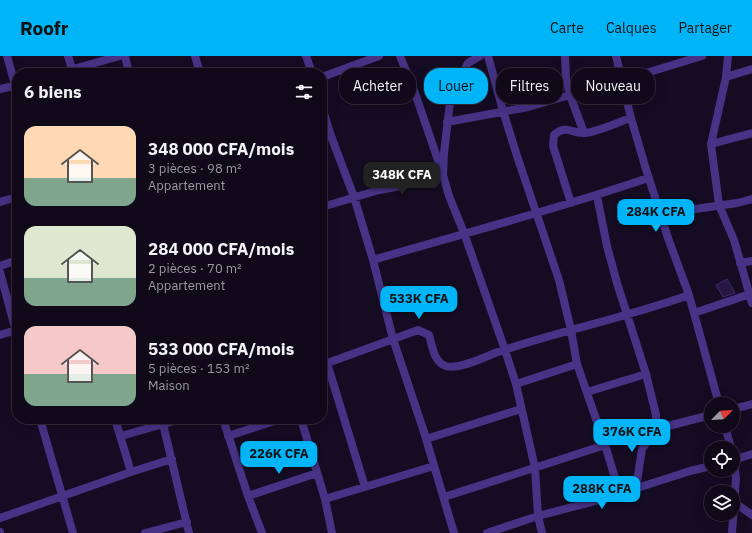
<!DOCTYPE html>
<html lang="fr">
<meta charset="utf-8">
<style>
body{margin:0;font-family:"IBM Plex Sans",sans-serif;background:#181223;color:#f1f3f6;height:100vh;display:flex;flex-direction:column;font-size:15px;white-space:nowrap}
*{box-sizing:border-box;margin:0}
p{font-size:13px;color:#9b9aa2}
.icon{flex:none;width:22px;height:22px;fill:none;stroke:currentColor;stroke-width:2;stroke-linecap:round;stroke-linejoin:round}
.map{position:relative;flex:1;overflow:hidden}
.sheet{position:absolute;left:12px;top:12px;width:315px;height:356px;display:flex;flex-direction:column;background:#0f091a;border-radius:16px;box-shadow:0 4px 16px #0002,0 0 0 1px #2f2a39}
.sheet>*{flex:none}
.banner{position:absolute;left:339px;top:12px;width:353px;height:36px;display:flex;gap:8px}
.needle{width:26px;rotate:66deg}
.controls{position:absolute;left:704px;top:341px;display:grid;gap:8px}
.controls a{display:grid;place-items:center;width:36px;height:36px;border-radius:50%;background:#0f091a;box-shadow:0 4px 16px #0002,0 0 0 1px #2f2a39;font-size:20px}
.price{position:absolute;translate:-50% -34px;padding:0 9px;border-radius:8px;background:#00b4f8;color:#111;font-size:13px;line-height:26px;filter:drop-shadow(0 1px 2px #0008)}
.price::after{content:'';position:absolute;left:50%;top:24px;width:12px;height:9px;margin-left:-6px;background:inherit;clip-path:polygon(0 0,100% 0,50% 100%)}
.price.selected{background:#222;color:#fff}
ul{padding:0;list-style:none}
li{display:flex;align-items:center;gap:12px;height:100px;padding:0 12px}
li span{display:grid;place-items:center;flex:none;width:112px;height:80px;border-radius:12px;color:#555}
li>.icon{margin-inline-start:auto}
span .icon{width:48px;height:48px;fill:#fffc;stroke-width:1}
li b{font-size:17px}
h2{display:flex;justify-content:space-between;align-items:center;height:48px;padding:0 12px;font-size:17px}
.chip{padding:0 14px;border-radius:16px;background:#0f091a;box-shadow:0 4px 16px #0002,0 0 0 1px #2f2a39;font-size:14px;line-height:36px}
.chip.selected{background:#00b4f8;color:#111}
header{display:flex;align-items:center;gap:24px;box-sizing:border-box;height:56px;padding:0 20px;background:#00b4f8;color:#111}
header strong{font-size:19px}
nav{display:flex;gap:22px;margin-inline-start:auto;font-size:14px}
.map>svg:first-child{display:block}
</style>
<header>
<strong>Roofr</strong>
<nav><a>Carte</a><a>Calques</a><a>Partager</a></nav>
</header>
<div class="map">
<svg width="752" height="477" viewBox="0 0 752 477">
<rect width="100%" height="100%" fill="#140c23"/>
<path fill="#281645" stroke="#432773" d="M 727,223 L 735,237 L 723,241 L 716,229 Z"/>
<g fill="none" stroke-linecap="round" stroke-linejoin="round">
<path stroke="#453385" stroke-width="8" d="M 7,0 L 17,36
M 68,0 L 72,13
M 125,0 L 129,17
M 195,0 L 200,17
M 306,0 L 312,17
M 480,0 L 468,7 L 458,27 L 450,46 L 444,97 L 443,119 L 449,140 L 464,177 L 505,294 L 516,328 L 535,412 L 538,460 L 542,477
M 488,0 L 503,55 L 517,100 L 559,224 L 571,274 L 577,308 L 605,389 L 620,438
M 565,0 L 566,23 L 570,39 L 584,77
M 616,0 L 631,62 L 645,110 L 668,182 L 689,239 L 719,348
M 728,0 L 726,21 L 711,88 L 719,149 L 734,184 L 752,247
M 59,17 L 120,0
M 322,21 L 379,0
M 726,21 L 752,13
M 623,24 L 702,0
M 0,33 L 17,29
M 322,51 L 331,80 L 354,141 L 373,204 L 393,283 L 424,376 L 454,477
M 447,66 L 528,51 L 570,39
M 711,88 L 752,77
M 597,140 L 607,190 L 617,227 L 646,318 L 656,359 L 656,373 L 642,393 L 636,432
M 0,146 L 17,141
M 571,147 L 553,90 L 554,79 C 566,68 573,78 585,77 C 597,76 618,66 631,62
M 322,151 L 379,134 L 401,130 L 443,119 L 415,37 L 400,0
M 661,162 L 688,154 L 737,147 L 752,143
M 373,204 C 465,177 558,153 648,122
M 740,207 L 752,205
M 0,210 L 17,204
M 0,216 L 17,279
M 694,257 L 750,238
M 0,279 L 16,274
M 327,307 L 365,431
M 322,309 L 418,274 L 429,279 C 432,289 434,307 446,310 C 458,314 483,302 495,297 C 559,275 625,262 689,239
M 516,328 L 577,308
M 587,336 L 646,318
M 733,353 L 752,348
M 40,363 L 73,477
M 115,363 L 131,416
M 223,363 L 248,440 L 262,477
M 301,363 L 325,443 L 332,477
M 163,368 L 189,477
M 725,370 L 731,392
M 656,373 L 711,359
M 121,380 L 181,363
M 228,380 L 281,363
M 426,383 L 521,353
M 733,404 L 752,398
M 248,440 L 317,417
M 444,441 L 605,389
M 325,443 L 434,410
M 735,447 L 752,459
M 0,462 L 131,416 L 172,403
M 0,476 L 0,477
M 145,477 L 187,466
M 487,477 L 538,460 L 603,443 L 690,415 L 711,410
M 732,477 L 736,422 L 733,402"/>
</g>
</svg>
<div class="controls">
<a><svg class="needle" viewBox="-14 -14 28 28"><path d="M0-13l5 13h-10z" fill="#e53935"/><path d="M0 13l5-13h-10z" fill="#9b9aa2"/></svg></a>
<a><svg class="icon" aria-label="locate" viewBox="0 0 24 24"><circle cx="12" cy="12" r="6"/><path d="M12 2v4M12 18v4M2 12h4M18 12h4"/></svg></a>
<a><svg class="icon" aria-label="layers" viewBox="0 0 24 24"><path d="M12 4l9 5-9 5-9-5zM3 14l9 5 9-5"/></svg></a>
</div>
<b class="price selected" style="left:402px;top:140px">348K CFA</b>
<b class="price" style="left:656px;top:177px">284K CFA</b>
<b class="price" style="left:419px;top:264px">533K CFA</b>
<b class="price" style="left:632px;top:397px">376K CFA</b>
<b class="price" style="left:279px;top:419px">226K CFA</b>
<b class="price" style="left:602px;top:454px">288K CFA</b>
<div class="banner">
<a class="chip">Acheter</a>
<a class="chip selected">Louer</a>
<a class="chip">Filtres</a>
<a class="chip">Nouveau</a>
</div>
<section class="sheet">
<h2>6 biens<svg class="icon" aria-label="filters" viewBox="0 0 24 24"><path d="M4 7h16M4 17h16"/><circle cx="9" cy="7" r="2"/><circle cx="15" cy="17" r="2"/></svg></h2>
<ul>
<li><span style="background:linear-gradient(#ffd9b3 65%,#7fa58c 0)"><svg class="icon" aria-label="home" viewBox="0 0 24 24"><path d="M3 11l9-7 9 7M6 9v11h12V9"/></svg></span><div><b>348 000 CFA/mois</b><p>3 pièces · 98 m²</p><p>Appartement</p></div></li>
<li><span style="background:linear-gradient(#dfe7d0 65%,#7fa58c 0)"><svg class="icon" aria-label="home" viewBox="0 0 24 24"><path d="M3 11l9-7 9 7M6 9v11h12V9"/></svg></span><div><b>284 000 CFA/mois</b><p>2 pièces · 70 m²</p><p>Appartement</p></div></li>
<li><span style="background:linear-gradient(#f6c9c9 60%,#7fa58c 0)"><svg class="icon" aria-label="home" viewBox="0 0 24 24"><path d="M3 11l9-7 9 7M6 9v11h12V9"/></svg></span><div><b>533 000 CFA/mois</b><p>5 pièces · 153 m²</p><p>Maison</p></div></li>
</ul>
</section>
</div>
